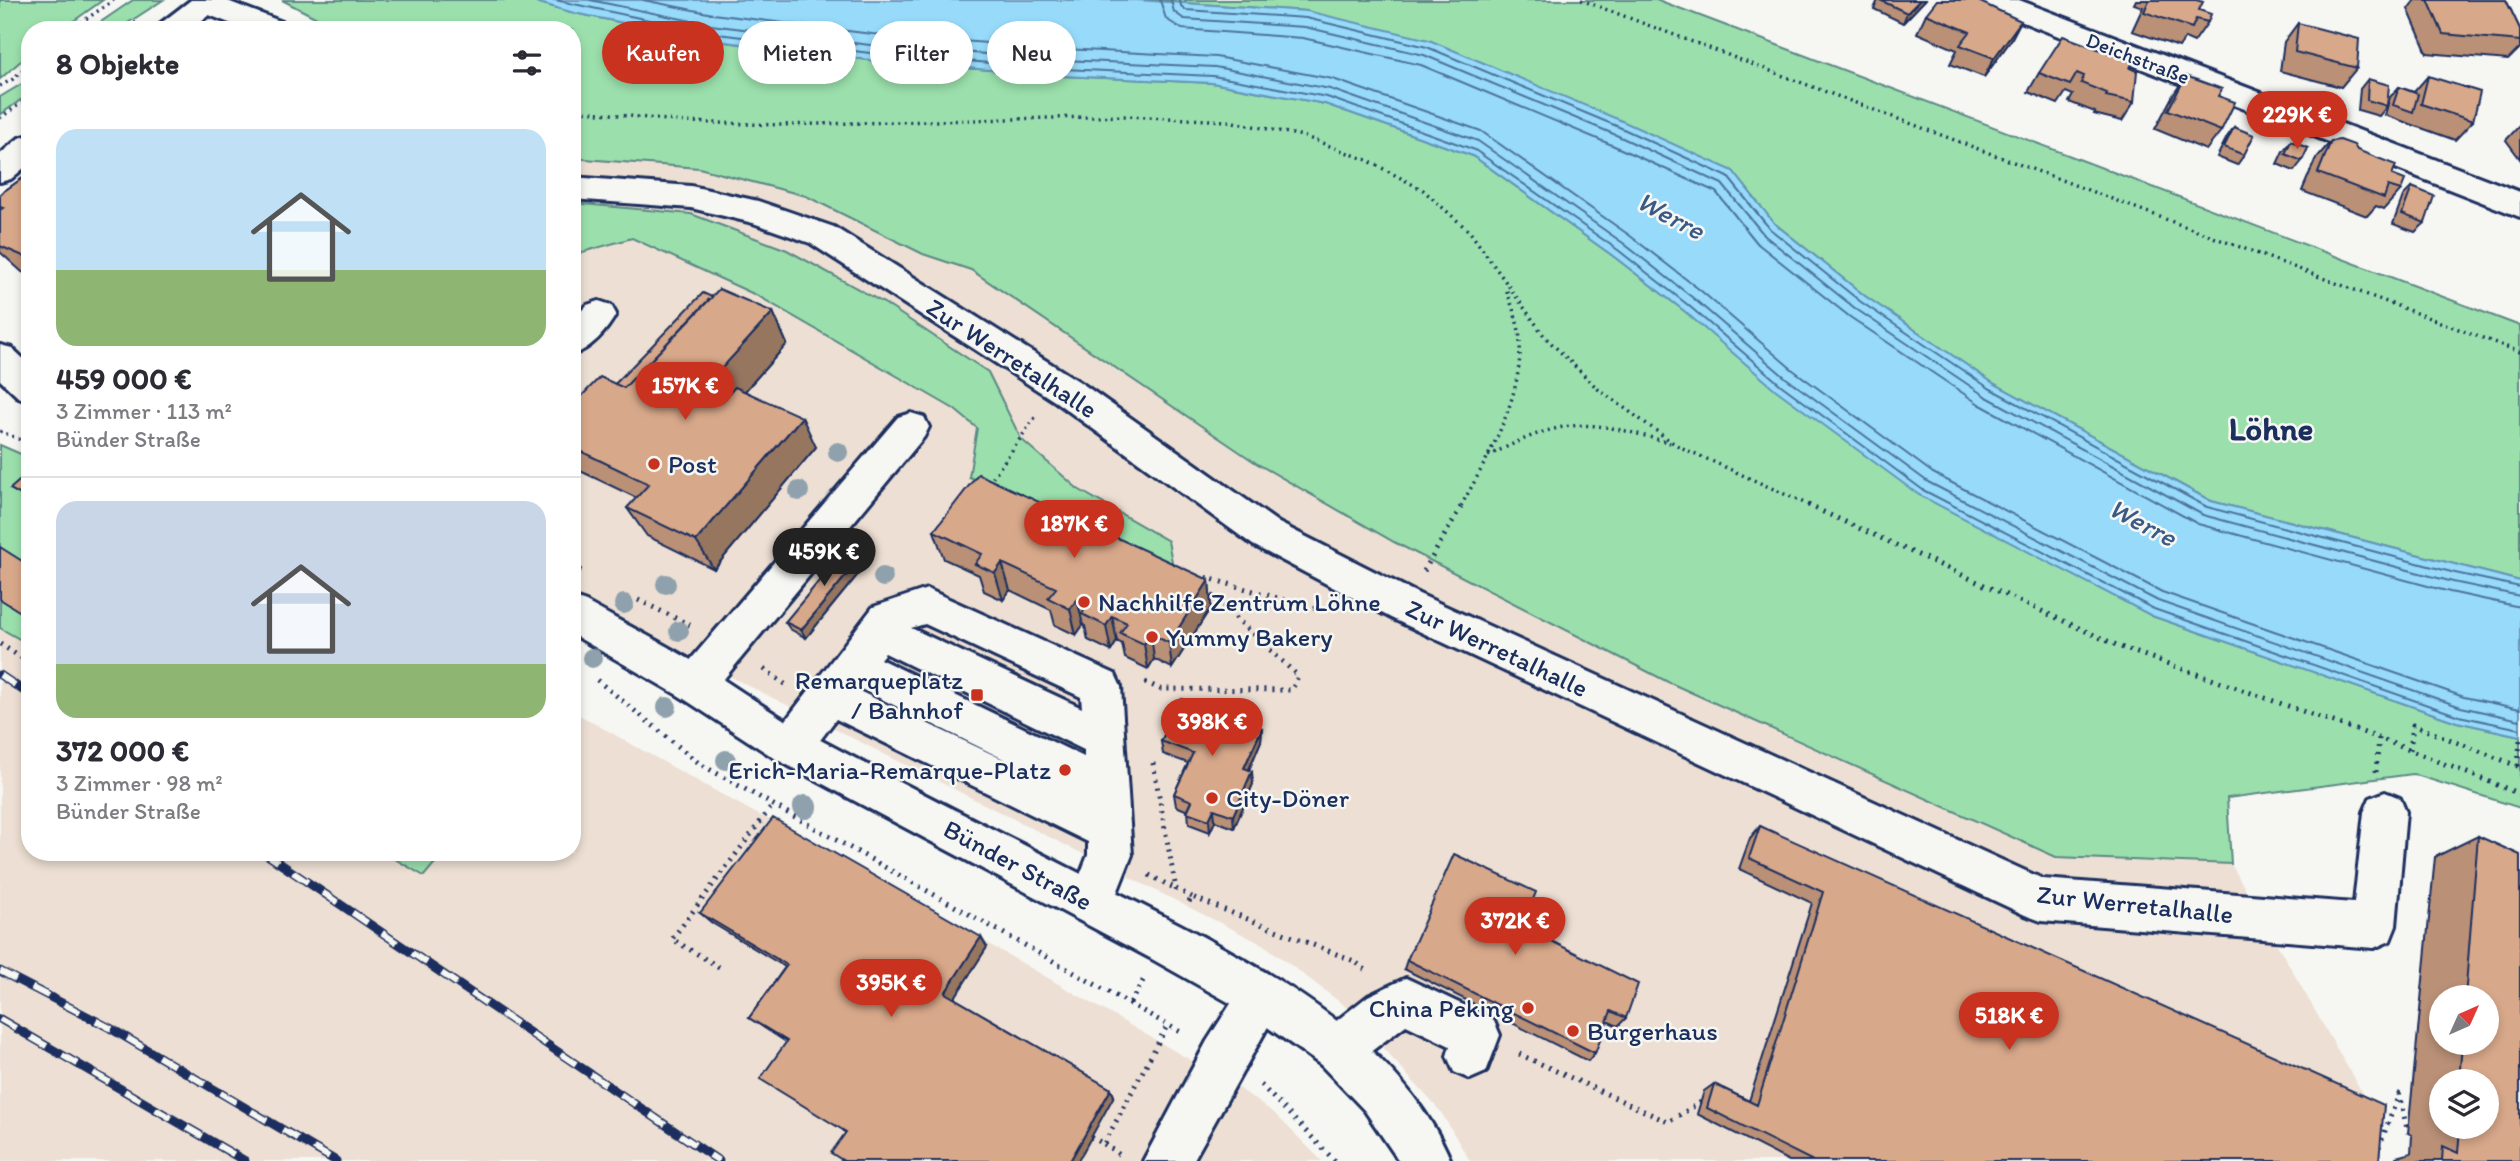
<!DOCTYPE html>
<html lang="de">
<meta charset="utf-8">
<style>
body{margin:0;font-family:Itim,sans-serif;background:#f7f7f7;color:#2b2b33;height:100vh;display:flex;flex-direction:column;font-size:26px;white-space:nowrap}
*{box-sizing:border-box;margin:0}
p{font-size:23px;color:#7c7c81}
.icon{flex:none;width:38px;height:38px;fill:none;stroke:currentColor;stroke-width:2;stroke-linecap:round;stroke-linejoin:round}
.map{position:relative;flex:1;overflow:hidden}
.drawer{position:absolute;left:21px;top:21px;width:560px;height:840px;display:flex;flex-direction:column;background:#fff;border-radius:28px;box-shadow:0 4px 10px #0003}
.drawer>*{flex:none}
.banner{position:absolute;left:602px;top:21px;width:665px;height:63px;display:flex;gap:14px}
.needle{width:46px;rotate:45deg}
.tools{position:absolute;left:2429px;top:985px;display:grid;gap:14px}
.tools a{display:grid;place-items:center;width:70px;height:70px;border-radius:50%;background:#fff;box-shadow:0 4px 10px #0003;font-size:35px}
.price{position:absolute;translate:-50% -60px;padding:0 16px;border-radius:24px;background:#c8321e;color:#fff;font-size:23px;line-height:46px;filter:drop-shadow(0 2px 4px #0008)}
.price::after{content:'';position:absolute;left:50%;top:42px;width:21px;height:16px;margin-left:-10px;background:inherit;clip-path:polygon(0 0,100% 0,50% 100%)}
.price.selected{background:#222;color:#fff}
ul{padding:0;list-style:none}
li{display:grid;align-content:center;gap:14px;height:371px;padding:0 35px}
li+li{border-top:2px solid #e1e1e2}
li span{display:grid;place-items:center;height:217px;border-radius:21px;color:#555}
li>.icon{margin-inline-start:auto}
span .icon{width:126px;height:126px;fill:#fffc;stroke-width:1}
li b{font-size:30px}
h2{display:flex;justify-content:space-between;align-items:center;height:84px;padding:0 35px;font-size:30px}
.pill{padding:0 24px;border-radius:32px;background:#fff;box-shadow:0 4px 10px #0003;font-size:24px;line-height:63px}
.pill.selected{background:#c8321e;color:#fff}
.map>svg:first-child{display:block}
</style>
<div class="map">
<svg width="2520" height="1161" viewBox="0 0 2520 1161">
<rect width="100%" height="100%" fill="#f6f6f2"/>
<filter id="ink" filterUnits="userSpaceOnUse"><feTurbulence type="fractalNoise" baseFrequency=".0143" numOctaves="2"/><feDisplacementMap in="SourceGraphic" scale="14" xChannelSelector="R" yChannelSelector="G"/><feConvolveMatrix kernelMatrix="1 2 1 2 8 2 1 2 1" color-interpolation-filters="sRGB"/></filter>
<g filter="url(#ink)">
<path fill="#eddfd3" d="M 572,158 L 699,168 L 806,196 L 923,254 L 971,270 L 1115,367 L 1394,542 L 1668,682 L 2056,857 L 2231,864 L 2369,1105 L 2364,1161 L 1470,1161 L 1441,1112 L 1344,1005 L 1264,945 L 572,597 Z
M 0,628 L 30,645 L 30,852 L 383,852 L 424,876 L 444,852 L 572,852 L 572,711 L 755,813 L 782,825 L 1239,1088 L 1274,1113 L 1322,1161 L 0,1161 Z"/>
<path fill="#9be0ac" stroke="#5b8885" stroke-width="2" d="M 0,0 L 103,0 L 61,30 L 30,30 L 30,53 L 0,79 Z
M 133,0 L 163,0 L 117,30 L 89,30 Z
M 282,0 L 529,0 L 574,13 L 709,40 L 869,60 L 1062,76 L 1212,83 L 1325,104 L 1473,156 L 1613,256 L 1683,310 L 2152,616 L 2457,722 L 2520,736 L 2520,808 L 2413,774 L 2227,798 L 2231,864 L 2056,857 L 1668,682 L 1394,542 L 1256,463 L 971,270 L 923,254 L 806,196 L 699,168 L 572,158 L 572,30 L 340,30 Z
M 1137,0 L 1658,0 L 2520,326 L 2520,581 L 2211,501 L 1993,383 L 1865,296 L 1774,223 L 1733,171 L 1481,62 L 1307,11 Z
M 30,79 L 30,93 L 0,115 L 0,97 Z
M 572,203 L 691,214 L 787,250 L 884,303 L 988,372 L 1021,439 L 1078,489 L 1168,541 L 1173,567 L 969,477 L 977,428 L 954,409 L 758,296 L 632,238 L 572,255 Z
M 0,445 L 30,458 L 30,645 L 0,628 Z
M 383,852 L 444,852 L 424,876 Z"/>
<path fill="#97daf9" stroke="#6596bb" stroke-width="2" d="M 529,0 L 1137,0 L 1307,11 L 1429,40 L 1622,121 L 1733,171 L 1774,223 L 1865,296 L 1993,383 L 2211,501 L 2520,581 L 2520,736 L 2457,722 L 2152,616 L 1919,495 L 1776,390 L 1683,310 L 1613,256 L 1473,156 L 1325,104 L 1212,83 L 1062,76 L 869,60 L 709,40 L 574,13 Z"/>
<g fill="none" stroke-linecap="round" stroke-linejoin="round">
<path stroke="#4d739c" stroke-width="2" d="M 555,0 L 710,33 L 870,53 L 1063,69 L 1213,76 L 1327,97 L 1475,150 L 1618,250 L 1688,305 L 1781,385 L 1923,490 L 2154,609 L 2459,716 L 2520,729
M 590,0 L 711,25 L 870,45 L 1063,60 L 1215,67 L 1330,89 L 1478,141 L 1623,243 L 1693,298 L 1786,378 L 1928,482 L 2158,601 L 2461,707 L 2520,720
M 643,0 L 713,14 L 872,34 L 1064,49 L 1216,57 L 1333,79 L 1481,131 L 1629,235 L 1700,290 L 1793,370 L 1933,473 L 2162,592 L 2464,697 L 2520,709
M 1160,0 L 1166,19 L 1182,29 L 1303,38 L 1421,65 L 1612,145 L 1716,192 L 1758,244 L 1850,317 L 1979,404 L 2198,524 L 2450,592 L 2520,607
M 1171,0 L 1174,12 L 1184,19 L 1305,27 L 1424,55 L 1616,135 L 1722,184 L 1765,236 L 1856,309 L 1985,396 L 2203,515 L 2453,582 L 2520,596
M 1180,0 L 1181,6 L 1186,10 L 1306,18 L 1427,47 L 1619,127 L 1728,177 L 1770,229 L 1861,302 L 1989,388 L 2207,507 L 2455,573 L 2520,587"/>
<g stroke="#1b2f5e" stroke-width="6">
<path id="minor" d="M 191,0 L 225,0 L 285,23 L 289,30 L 247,30 L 209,15 L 190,30 L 157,30 L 161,23 Z
M 1978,0 L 2019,0 L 2520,192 L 2520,217 L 1982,6 Z
M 30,135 L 30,163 L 11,179 L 0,182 L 0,154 L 19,138 Z
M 572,177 L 691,186 L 758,201 L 834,227 L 1080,382 L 1279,523 L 1419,594 L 2043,879 L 2354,903 L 2364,812 L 2370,798 L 2385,792 L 2400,798 L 2406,812 L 2396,926 L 2390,941 L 2374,948 L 2041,921 L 2025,915 L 1391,618 L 1253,545 L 1056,402 L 810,243 L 753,223 L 691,208 L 572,199 Z
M 599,301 L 611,305 L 616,314 C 607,331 591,349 572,355 L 572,320 L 587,305 Z
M 911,413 L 924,417 L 929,427 L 924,437 L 709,697 L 695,702 L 681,697 L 675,684 L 681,671 L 898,417 Z
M 927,589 L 1115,674 L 1121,687 L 1132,855 L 1107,918 L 1091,924 L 1075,918 L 1069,903 L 1088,855 L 1088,842 L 836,719 L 806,759 L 791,765 L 776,759 L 770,746 L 776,733 L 873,607 ZM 925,624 L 1081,697 L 1082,708 L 911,628 ZM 885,653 L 1084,750 L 1084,757 L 880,659 ZM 859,688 L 1032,773 L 857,690 Z
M 1262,973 L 1278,980 L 1285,996 L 1193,1161 L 1143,1161 L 1207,1041 L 1246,980 Z
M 1406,978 L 1493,1019 L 1500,1035 L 1486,1072 L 1470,1079 L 1454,1072 L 1447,1056 L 1450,1046 L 1406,1025 L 1353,1065 L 1337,1072 L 1321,1065 L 1314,1049 L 1321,1033 L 1368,996 Z"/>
</g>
<g stroke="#1b2f5e" stroke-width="6">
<path id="major" d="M 0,345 L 12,348 L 30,365 L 30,401 L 18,397 L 0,380 Z
M 572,597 L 586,602 C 627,625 670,647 711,672 C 744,692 775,716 809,734 C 901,783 994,830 1087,877 C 1215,944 1392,1019 1451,1161 L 1399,1161 L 1365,1111 L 1321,1065 L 1246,1012 L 1150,958 L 776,759 L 681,697 L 572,634 Z"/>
</g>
<path stroke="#1b2f5e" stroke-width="3.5" stroke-dasharray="2 4.5" stroke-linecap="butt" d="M 1581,0 L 2520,352
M 70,30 L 114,0
M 124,30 L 136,22
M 0,86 L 13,79 L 30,63
M 572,110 L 686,122 L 780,125 L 1127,116 L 1228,121 L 1303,136 L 1367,160 L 1423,190 L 1470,232 L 1545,337 L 1598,389 L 1676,445 L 1811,506
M 0,118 L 30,97
M 0,431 L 30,444
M 1488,456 C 1567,416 1587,419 1670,443
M 989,483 L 1036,416
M 1461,506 C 1488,457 1523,398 1520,340 C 1519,322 1511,305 1506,288"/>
<path stroke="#1b2f5e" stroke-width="5" stroke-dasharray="2 6" stroke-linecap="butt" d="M 1808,505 L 2123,648 L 2379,738
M 572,567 L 584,572
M 1424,571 L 1462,505
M 1200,582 L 1204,577 L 1317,609
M 638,600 L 690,625
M 0,644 L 30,663
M 764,669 L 785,684
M 597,680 L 700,764 L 1184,1034
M 1145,682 L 1160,689 L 1292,690 L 1298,676 L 1206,590
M 2410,750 L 2413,725 L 2520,767
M 1153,763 L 1176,889 L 1192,897
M 2518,766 L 2520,740
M 2376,772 L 2379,738 L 2520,794
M 1149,875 L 1176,889
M 1189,902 L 1192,897 L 1354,961 L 1366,970
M 719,967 L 672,939 L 773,805
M 1130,1003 L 1144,979
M 1519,1054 L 1668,1122 L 1701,1102
M 1261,1085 L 1335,1161
M 1091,1137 L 1104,1144 L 1168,1024
M 1104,1144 L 1120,1155
M 2379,1147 L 2399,1094 L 2408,1133"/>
<use href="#minor" fill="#f6f6f2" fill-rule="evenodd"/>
<use href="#major" fill="#f6f6f2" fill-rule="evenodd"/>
<g stroke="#1b2f5e" stroke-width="9">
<path id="rail" d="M 0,675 L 30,695
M 263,852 L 719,1161
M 0,971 L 110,1028 L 336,1161
M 0,1019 L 245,1161"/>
</g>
<use href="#rail" stroke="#f6f6f2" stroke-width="6" stroke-dasharray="18" stroke-linecap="butt"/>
</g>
<g fill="#8fa1ac">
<circle cx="838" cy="452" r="10"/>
<circle cx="799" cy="491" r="10"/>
<circle cx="883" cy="577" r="10"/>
<circle cx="666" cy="584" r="10"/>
<circle cx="624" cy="604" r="10"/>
<circle cx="679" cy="631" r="10"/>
<circle cx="592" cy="658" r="10"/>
<circle cx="667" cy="707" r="10"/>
<circle cx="726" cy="760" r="10"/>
<circle cx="805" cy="807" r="12"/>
</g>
<path fill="#ba9077" stroke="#1b2f5e" stroke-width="2" fill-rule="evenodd" d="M 1878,0 L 1925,0 L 1903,23 L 1874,9 Z
M 2136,0 L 2196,0 L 2199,10 L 2208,22 L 2194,42 L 2185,38 L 2179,47 L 2132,31 L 2143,7 L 2134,4 Z
M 2415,0 L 2506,0 L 2520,29 L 2520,48 L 2508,60 L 2427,53 L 2408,9 Z
M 1926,14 L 2011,40 L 1984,77 L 1950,64 L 1957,50 L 1917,33 Z
M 2298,23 L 2357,68 L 2341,87 L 2280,71 L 2284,42 Z
M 2130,68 L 2134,102 L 2122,121 L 2094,114 L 2095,112 L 2069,102 L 2073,95 L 2066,92 L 2058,104 L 2028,92 L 2039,73 Z
M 2186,76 L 2218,96 L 2221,131 L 2206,150 L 2155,129 L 2173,95 Z
M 2428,76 L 2473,121 L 2455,140 L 2385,115 L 2390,97 L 2399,87 L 2414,92 Z
M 2368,79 L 2387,106 L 2379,116 L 2358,110 L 2360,89 Z
M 2520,125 L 2520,159 L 2506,140 Z
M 2234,127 L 2244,155 L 2237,165 L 2217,157 L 2227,137 Z
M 2291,141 L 2302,161 L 2294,171 L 2277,164 L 2283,151 Z
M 2331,141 L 2357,150 L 2392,175 L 2401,190 L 2384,209 L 2376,206 L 2367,216 L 2302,191 L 2315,160 Z
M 30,173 L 30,276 L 22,272 L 0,252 L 0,194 Z
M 2412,187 L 2425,223 L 2415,232 L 2393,224 L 2403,196 Z
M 712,297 L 773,312 L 787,344 L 745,391 L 816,447 L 714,569 L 647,536 L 627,508 L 637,498 L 572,467 L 572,406 L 615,384 Z
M 934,531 L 1209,580 L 1211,607 L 1172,668 L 1154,659 L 1148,669 L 1125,658 L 1122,644 L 1117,641 L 1111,651 L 1088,640 L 1085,626 L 1083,625 L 1076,635 L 1055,625 L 1051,610 L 1010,590 L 1003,600 L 984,591 L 979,575 L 944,559 Z
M 864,554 L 868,562 L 806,638 L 790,629 L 785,622 Z
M 1262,728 L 1261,741 L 1249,770 L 1253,784 L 1234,828 L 1215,821 L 1210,832 L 1189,824 L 1188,811 L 1176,806 L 1174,794 L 1188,763 L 1163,754 L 1161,741 Z
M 1760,826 L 2379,1161 L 1789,1161 L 1697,1114 L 1704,1091 L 1714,1084 L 1749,1101 L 1812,903 L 1739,869 L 1750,838 Z
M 2478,836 L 2520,1161 L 2396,1161 L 2396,1157 L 2411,1153 L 2412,1135 L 2408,1133 L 2435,857 ZM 2441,998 L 2487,998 L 2487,1043 L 2441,1043 ZM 2441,1082 L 2487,1082 L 2487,1127 L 2441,1127 Z
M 700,913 L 987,947 L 954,998 L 1111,1089 L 1114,1096 L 845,1133 L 786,1042 L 749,1018 L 785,967 L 712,923 Z
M 1522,927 L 1626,1018 L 1618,1026 L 1607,1021 L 1595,1053 L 1588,1061 L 1404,969 L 1407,960 Z"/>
<path fill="#977661" stroke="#1b2f5e" stroke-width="2" d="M 1920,0 L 1925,0 L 1903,23 L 1907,13 Z
M 2021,21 L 2011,40 L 1984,77 L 1994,58 Z
M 773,312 L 787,344 L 717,422 L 700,392 Z
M 802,417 L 816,447 L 714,569 L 696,541 Z
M 864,554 L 868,562 L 806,638 L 801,630 Z
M 1002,563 L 1010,590 L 1003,600 L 995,573 Z
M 1209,580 L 1211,607 L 1172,668 L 1169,643 Z
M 1077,599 L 1083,625 L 1076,635 L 1070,609 Z
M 1112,616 L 1117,641 L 1111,651 L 1106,626 Z
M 1151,634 L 1154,659 L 1148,669 L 1144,644 Z
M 1262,728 L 1261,741 L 1244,781 L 1244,768 Z
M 1252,771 L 1253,784 L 1234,828 L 1233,816 Z
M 1214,809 L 1215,821 L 1210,832 L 1209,820 Z
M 981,937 L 987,947 L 952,1002 L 945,993 Z
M 1111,1089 L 1114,1096 L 1078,1161 L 1070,1161 Z"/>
<path fill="#d8a88a" stroke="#1b2f5e" stroke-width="2" d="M 1880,0 L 1920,0 L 1907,13 Z
M 1937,0 L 1976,0 L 2021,21 L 1994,58 L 1960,45 L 1970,32 L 1926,14 Z
M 2149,0 L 2196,0 L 2203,2 L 2199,10 L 2211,14 L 2208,22 L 2196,19 L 2192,28 L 2144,12 Z
M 2428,0 L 2506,0 L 2520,29 L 2520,41 L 2443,34 Z
M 2298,23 L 2359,39 L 2357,68 L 2295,52 Z
M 2063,36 L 2133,62 L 2130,68 L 2137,71 L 2134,102 L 2106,96 L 2107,93 L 2081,83 L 2084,76 L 2077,73 L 2070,85 L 2039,73 Z
M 2186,76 L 2222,89 L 2218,96 L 2235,102 L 2221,131 L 2168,110 Z
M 2428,76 L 2480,92 L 2473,121 L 2421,104 Z
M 2368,79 L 2389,85 L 2387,106 L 2367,100 Z
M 2399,87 L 2418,94 L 2413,112 L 2393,105 Z
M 2234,127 L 2254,135 L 2244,155 L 2224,147 Z
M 2340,140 L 2354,145 L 2357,150 L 2396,165 L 2392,175 L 2405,180 L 2401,190 L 2388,186 L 2384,198 L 2318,173 L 2331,141 Z
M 2291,141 L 2308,148 L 2302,161 L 2285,154 Z
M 30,173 L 30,259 L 0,246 L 0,210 L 3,208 L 0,207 L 0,194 Z
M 2412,187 L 2434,196 L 2425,223 L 2402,214 Z
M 719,289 L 773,312 L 700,392 L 722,401 L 735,387 L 802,417 L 696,541 L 627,508 L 649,484 L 572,447 L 572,406 L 600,377 L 624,388 Z
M 703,293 L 712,297 L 624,388 L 615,384 Z
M 978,474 L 1209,580 L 1169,643 L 1151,634 L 1144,644 L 1133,639 L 1120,633 L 1127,623 L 1112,616 L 1106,626 L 1082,614 L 1089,604 L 1077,599 L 1070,609 L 1048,598 L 1056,588 L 1002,563 L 995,573 L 975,564 L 982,554 L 934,531 Z
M 26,475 L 30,477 L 30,500 L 10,489 Z
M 848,546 L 864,554 L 801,630 L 785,622 Z
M 0,547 L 30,566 L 30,576 L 26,579 L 30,582 L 30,618 L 0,599 Z
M 1182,699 L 1262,728 L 1244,768 L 1252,771 L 1233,816 L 1214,809 L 1209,820 L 1187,812 L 1192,801 L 1174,794 L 1193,753 L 1161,741 Z
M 773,818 L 981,937 L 945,993 L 1111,1089 L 1070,1161 L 844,1161 L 831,1153 L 846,1132 L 760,1079 L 787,1041 L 749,1018 L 787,965 L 700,913 Z
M 1760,826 L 2384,1105 L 2379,1161 L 1813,1161 L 1707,1108 L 1714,1084 L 1757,1105 L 1823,892 L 1749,858 Z
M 2478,836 L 2520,855 L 2520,1161 L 2442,1161 L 2443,1146 L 2458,1153 L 2460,1127 L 2487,1127 L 2487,1082 L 2459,1082 L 2462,1043 L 2487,1043 L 2487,998 L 2465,998 Z
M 1454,854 L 1536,892 L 1522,927 L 1541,932 L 1553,942 L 1638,984 L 1626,1018 L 1611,1011 L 1595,1053 L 1407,960 Z"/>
</g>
<g fill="#c8321e" stroke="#f6f6f2" stroke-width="2.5">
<circle cx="654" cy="464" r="7"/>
<circle cx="1084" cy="602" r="7"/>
<circle cx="1152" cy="637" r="7"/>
<rect x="970" y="688" width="14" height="14" rx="3.5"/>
<circle cx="1065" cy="770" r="7"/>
<circle cx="1212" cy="798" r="7"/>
<circle cx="1528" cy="1008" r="7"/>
<circle cx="1573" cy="1031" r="7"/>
</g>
<g text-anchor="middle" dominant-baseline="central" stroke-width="5" stroke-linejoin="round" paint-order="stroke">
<g font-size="21" fill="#1b2f5e" stroke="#f6f6f2">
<text transform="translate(2138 58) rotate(21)">Deichstraße</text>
</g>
<g font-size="26" fill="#1b2f5e" stroke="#f6f6f2">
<text transform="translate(1012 358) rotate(33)">Zur Werretalhalle</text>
<text transform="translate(1497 648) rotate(25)">Zur Werretalhalle</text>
<text transform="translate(1018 865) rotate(28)">Bünder Straße</text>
<text transform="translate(2135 904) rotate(6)">Zur Werretalhalle</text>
</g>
<g font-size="26" fill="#1b2f5e" stroke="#f6f6f2" text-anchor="start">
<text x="668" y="464">Post</text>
<text x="1098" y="602">Nachhilfe Zentrum Löhne</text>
<text x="1166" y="637">Yummy Bakery</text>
<text x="963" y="680" text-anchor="end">Remarqueplatz<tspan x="963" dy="30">/ Bahnhof</tspan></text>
<text x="1051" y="770" text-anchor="end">Erich-Maria-Remarque-Platz</text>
<text x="1226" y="798">City-Döner</text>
<text x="1514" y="1008" text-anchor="end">China Peking</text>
<text x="1587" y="1031">Burgerhaus</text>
</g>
<g font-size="28" font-style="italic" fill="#3a5a85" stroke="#f6f6f2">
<text transform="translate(1671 215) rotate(28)">Werre</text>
<text transform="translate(2143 522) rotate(28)">Werre</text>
</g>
<g font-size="33" font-weight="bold" fill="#1b2f5e" stroke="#f6f6f2">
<text x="2271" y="428">Löhne</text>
</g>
</g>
</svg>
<div class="tools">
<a><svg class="needle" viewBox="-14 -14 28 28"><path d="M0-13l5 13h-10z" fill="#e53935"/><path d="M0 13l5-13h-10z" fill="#7c7c81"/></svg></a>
<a><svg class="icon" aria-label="layers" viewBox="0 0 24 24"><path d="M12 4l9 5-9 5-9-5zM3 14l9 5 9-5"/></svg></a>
</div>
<b class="price" style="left:2297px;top:151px">229K €</b>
<b class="price" style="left:685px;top:422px">157K €</b>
<b class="price" style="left:1074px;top:560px">187K €</b>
<b class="price selected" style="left:824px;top:588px">459K €</b>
<b class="price" style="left:1212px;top:758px">398K €</b>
<b class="price" style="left:1515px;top:957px">372K €</b>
<b class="price" style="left:891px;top:1019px">395K €</b>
<b class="price" style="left:2009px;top:1052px">518K €</b>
<div class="banner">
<a class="pill selected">Kaufen</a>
<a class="pill">Mieten</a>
<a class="pill">Filter</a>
<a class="pill">Neu</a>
</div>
<section class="drawer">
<h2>8 Objekte<svg class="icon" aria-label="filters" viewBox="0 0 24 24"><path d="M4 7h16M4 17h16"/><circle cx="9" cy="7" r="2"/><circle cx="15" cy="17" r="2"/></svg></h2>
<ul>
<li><span style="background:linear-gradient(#bfe0f5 65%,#8fb573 0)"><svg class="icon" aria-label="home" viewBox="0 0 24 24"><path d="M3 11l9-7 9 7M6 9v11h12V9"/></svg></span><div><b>459 000 €</b><p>3 Zimmer · 113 m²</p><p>Bünder Straße</p></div></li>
<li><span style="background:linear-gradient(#c9d6e8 75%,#8fb573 0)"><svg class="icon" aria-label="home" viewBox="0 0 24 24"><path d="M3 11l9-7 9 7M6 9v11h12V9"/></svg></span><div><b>372 000 €</b><p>3 Zimmer · 98 m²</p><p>Bünder Straße</p></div></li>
</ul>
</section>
</div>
